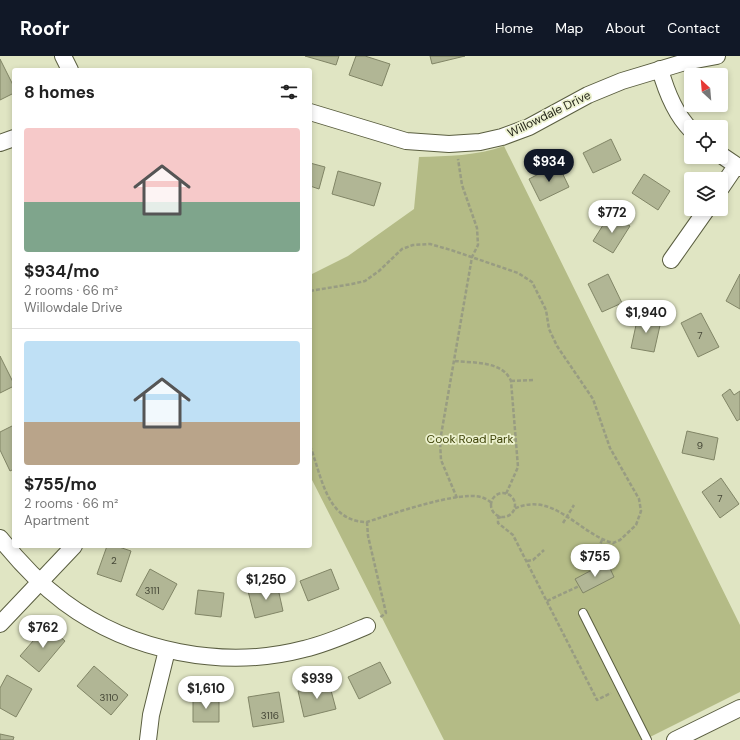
<!DOCTYPE html>
<meta charset="utf-8">
<style>
body{margin:0;font-family:"DM Sans",sans-serif;background:#f2f2f2;color:#222;height:100vh;display:flex;flex-direction:column;font-size:15px;white-space:nowrap}
*{box-sizing:border-box;margin:0}
p{font-size:13px;color:#767676}
.icon{flex:none;width:22px;height:22px;fill:none;stroke:currentColor;stroke-width:2;stroke-linecap:round;stroke-linejoin:round}
.map{position:relative;flex:1;overflow:hidden}
.drawer{position:absolute;left:12px;top:12px;width:300px;height:480px;display:flex;flex-direction:column;background:#fff;border-radius:4px;box-shadow:0 2px 6px #0003}
.drawer>*{flex:none}
.needle{width:26px;rotate:334deg}
.fabs{position:absolute;left:684px;top:12px;display:grid;gap:8px}
.fabs a{display:grid;place-items:center;width:44px;height:44px;border-radius:4px;background:#fff;box-shadow:0 2px 6px #0003;font-size:20px}
.price{position:absolute;translate:-50% -34px;padding:0 9px;border-radius:14px;background:#fff;color:#222;font-size:13px;line-height:26px;filter:drop-shadow(0 1px 2px #0008)}
.price::after{content:'';position:absolute;left:50%;top:24px;width:12px;height:9px;margin-left:-6px;background:inherit;clip-path:polygon(0 0,100% 0,50% 100%)}
.price.active{background:#111827;color:#fff}
ul{padding:0;list-style:none}
li{display:grid;align-content:center;gap:8px;height:212px;padding:0 12px}
li+li{border-top:1px solid #e0e0e0}
li span{display:grid;place-items:center;height:124px;border-radius:4px;color:#555}
li>.icon{margin-inline-start:auto}
span .icon{width:72px;height:72px;fill:#fffc;stroke-width:1}
li b{font-size:17px}
h2{display:flex;justify-content:space-between;align-items:center;height:48px;padding:0 12px;font-size:17px}
header{display:flex;align-items:center;gap:24px;box-sizing:border-box;height:56px;padding:0 20px;background:#111827;color:#fff}
header strong{font-size:19px}
nav{display:flex;gap:22px;margin-inline-start:auto;font-size:14px}
.map>svg:first-child{display:block}
</style>
<header>
<strong>Roofr</strong>
<nav><a>Home</a><a>Map</a><a>About</a><a>Contact</a></nav>
</header>
<div class="map">
<svg width="740" height="684" viewBox="0 0 740 684">
<rect width="100%" height="100%" fill="#e0e5c3"/>
<path fill="#b4bb86" d="M 504,90 L 740,569 L 740,636 L 644,684 L 444,684 L 310,420 L 310,219 L 348,200 L 414,153 L 419,101 C 446,100 478,100 504,90 Z"/>
<path fill="#b1b695" stroke="#818566" d="M 305,0 L 339,0 L 336,9 Z
M 356,0 L 365,0 L 390,8 L 382,30 L 349,19 Z
M 430,0 L 465,0 L 432,8 Z
M 0,3 L 14,31 L 14,37 L 0,44 Z
M 611,83 L 621,104 L 593,117 L 583,97 Z
M 310,107 L 325,111 L 319,133 L 310,130 Z
M 558,108 L 569,131 L 540,145 L 529,123 Z
M 338,115 L 381,127 L 374,150 L 332,138 Z
M 644,118 L 670,135 L 658,154 L 632,137 Z
M 610,158 L 630,170 L 613,197 L 593,185 Z
M 608,218 L 622,247 L 602,256 L 588,228 Z
M 740,218 L 740,253 L 726,245 Z
M 701,257 L 719,291 L 698,301 L 681,267 Z
M 638,260 L 661,265 L 654,296 L 631,292 Z
M 0,300 L 14,328 L 14,330 L 0,337 Z
M 730,333 L 734,339 L 740,335 L 740,363 L 737,365 L 722,339 Z
M 14,369 L 14,413 L 10,415 L 0,394 L 0,376 Z
M 687,375 L 718,382 L 714,404 L 682,397 Z
M 721,422 L 739,448 L 720,462 L 702,436 Z
M 107,490 L 116,490 L 131,495 L 121,526 L 97,518 Z
M 607,506 L 614,521 L 583,537 L 575,523 Z
M 150,513 L 177,528 L 163,554 L 136,539 Z
M 331,513 L 339,533 L 308,545 L 300,525 Z
M 277,528 L 283,555 L 255,562 L 248,535 Z
M 198,534 L 224,537 L 221,561 L 195,558 Z
M 47,569 L 65,585 L 39,616 L 20,600 Z
M 380,606 L 391,627 L 359,643 L 348,621 Z
M 94,610 L 128,639 L 111,659 L 77,630 Z
M 7,619 L 32,633 L 16,661 L 0,652 L 0,632 Z
M 329,627 L 336,653 L 304,661 L 298,635 Z
M 279,636 L 284,666 L 253,671 L 248,641 Z
M 193,641 L 219,642 L 219,666 L 193,666 Z
M 0,678 L 14,681 L 13,684 L 0,684 Z"/>
<g fill="none" stroke-linecap="round" stroke-linejoin="round">
<g stroke="#5a5e40" stroke-width="10">
<path id="service" d="M 583,557 L 647,684"/>
</g>
<g stroke="#5a5e40" stroke-width="18">
<path id="minor" d="M 63,0 L 70,14
M 660,13 C 666,35 675,58 691,74
M 310,56 L 406,85 L 449,88 L 480,86 L 502,81 L 529,71 L 588,39 L 622,25 L 685,6 L 717,0
M 0,87 L 14,82
M 721,99 L 740,112
M 721,132 L 736,110
M 671,204 L 707,153
M 0,482 C 19,506 40,528 64,546 C 131,596 224,614 304,593 C 326,588 346,579 367,570
M 0,568 L 74,490
M 148,684 L 151,659 L 167,594
M 675,684 L 740,652"/>
</g>
<path stroke="#989c82" stroke-width="2.5" stroke-dasharray="4 2" stroke-linecap="butt" d="M 310,235 L 352,228 L 365,225 L 379,215 L 402,193 L 413,189 L 430,188 L 451,194 L 518,217 L 532,226 L 546,254 L 549,273 L 557,290 L 593,343 L 610,392 L 639,443 L 641,455 L 636,469 L 620,484 L 613,487 C 579,478 553,434 514,453
M 455,305 C 474,307 503,305 511,325 L 518,411 L 506,438
M 511,325 L 534,324
M 310,390 C 322,420 326,466 367,466 C 392,458 457,435 481,441 C 485,442 489,445 492,447
M491 449a12 12 0 1 1 24 0a12 12 0 1 1-24 0Z
M 457,442 L 441,404 L 440,385 L 472,201 L 478,189 L 477,172 L 462,129 L 458,103
M 501,461 L 498,462 L 498,467 L 513,479 L 597,644 L 611,637
M 367,466 L 368,480 L 386,557 L 379,562
M 563,467 L 574,449
M 527,505 L 533,504 L 544,494
M 599,510 L 596,498 L 602,484
M 547,545 L 579,530"/>
<use href="#service" stroke="#fff" stroke-width="8"/>
<use href="#minor" stroke="#fff" stroke-width="16"/>
</g>
<g text-anchor="middle" dominant-baseline="central" stroke-width="3.5" stroke-linejoin="round" paint-order="stroke">
<g font-size="10" fill="#464837">
<text x="700" y="279">7</text>
<text x="700" y="389">9</text>
<text x="720" y="442">7</text>
<text x="114" y="504">2</text>
<text x="152" y="534">3111</text>
<text x="109" y="641">3110</text>
<text x="270" y="659">3116</text>
</g>
<g font-size="12" fill="#232418" stroke="#edf2d0">
<text transform="translate(549 58) rotate(-26)">Willowdale Drive</text>
</g>
<g font-size="12" fill="#40450a" stroke="#edf2d0">
<text x="470" y="383">Cook Road Park</text>
</g>
</g>
</svg>
<div class="fabs">
<a><svg class="needle" viewBox="-14 -14 28 28"><path d="M0-13l5 13h-10z" fill="#e53935"/><path d="M0 13l5-13h-10z" fill="#767676"/></svg></a>
<a><svg class="icon" aria-label="locate" viewBox="0 0 24 24"><circle cx="12" cy="12" r="6"/><path d="M12 2v4M12 18v4M2 12h4M18 12h4"/></svg></a>
<a><svg class="icon" aria-label="layers" viewBox="0 0 24 24"><path d="M12 4l9 5-9 5-9-5zM3 14l9 5 9-5"/></svg></a>
</div>
<b class="price active" style="left:549px;top:127px">$934</b>
<b class="price" style="left:612px;top:178px">$772</b>
<b class="price" style="left:646px;top:278px">$1,940</b>
<b class="price" style="left:595px;top:522px">$755</b>
<b class="price" style="left:266px;top:545px">$1,250</b>
<b class="price" style="left:43px;top:593px">$762</b>
<b class="price" style="left:317px;top:644px">$939</b>
<b class="price" style="left:206px;top:654px">$1,610</b>
<section class="drawer">
<h2>8 homes<svg class="icon" aria-label="filters" viewBox="0 0 24 24"><path d="M4 7h16M4 17h16"/><circle cx="9" cy="7" r="2"/><circle cx="15" cy="17" r="2"/></svg></h2>
<ul>
<li><span style="background:linear-gradient(#f6c9c9 60%,#7fa58c 0)"><svg class="icon" aria-label="home" viewBox="0 0 24 24"><path d="M3 11l9-7 9 7M6 9v11h12V9"/></svg></span><div><b>$934/mo</b><p>2 rooms · 66 m²</p><p>Willowdale Drive</p></div></li>
<li><span style="background:linear-gradient(#bfe0f5 65%,#b9a48a 0)"><svg class="icon" aria-label="home" viewBox="0 0 24 24"><path d="M3 11l9-7 9 7M6 9v11h12V9"/></svg></span><div><b>$755/mo</b><p>2 rooms · 66 m²</p><p>Apartment</p></div></li>
</ul>
</section>
</div>
